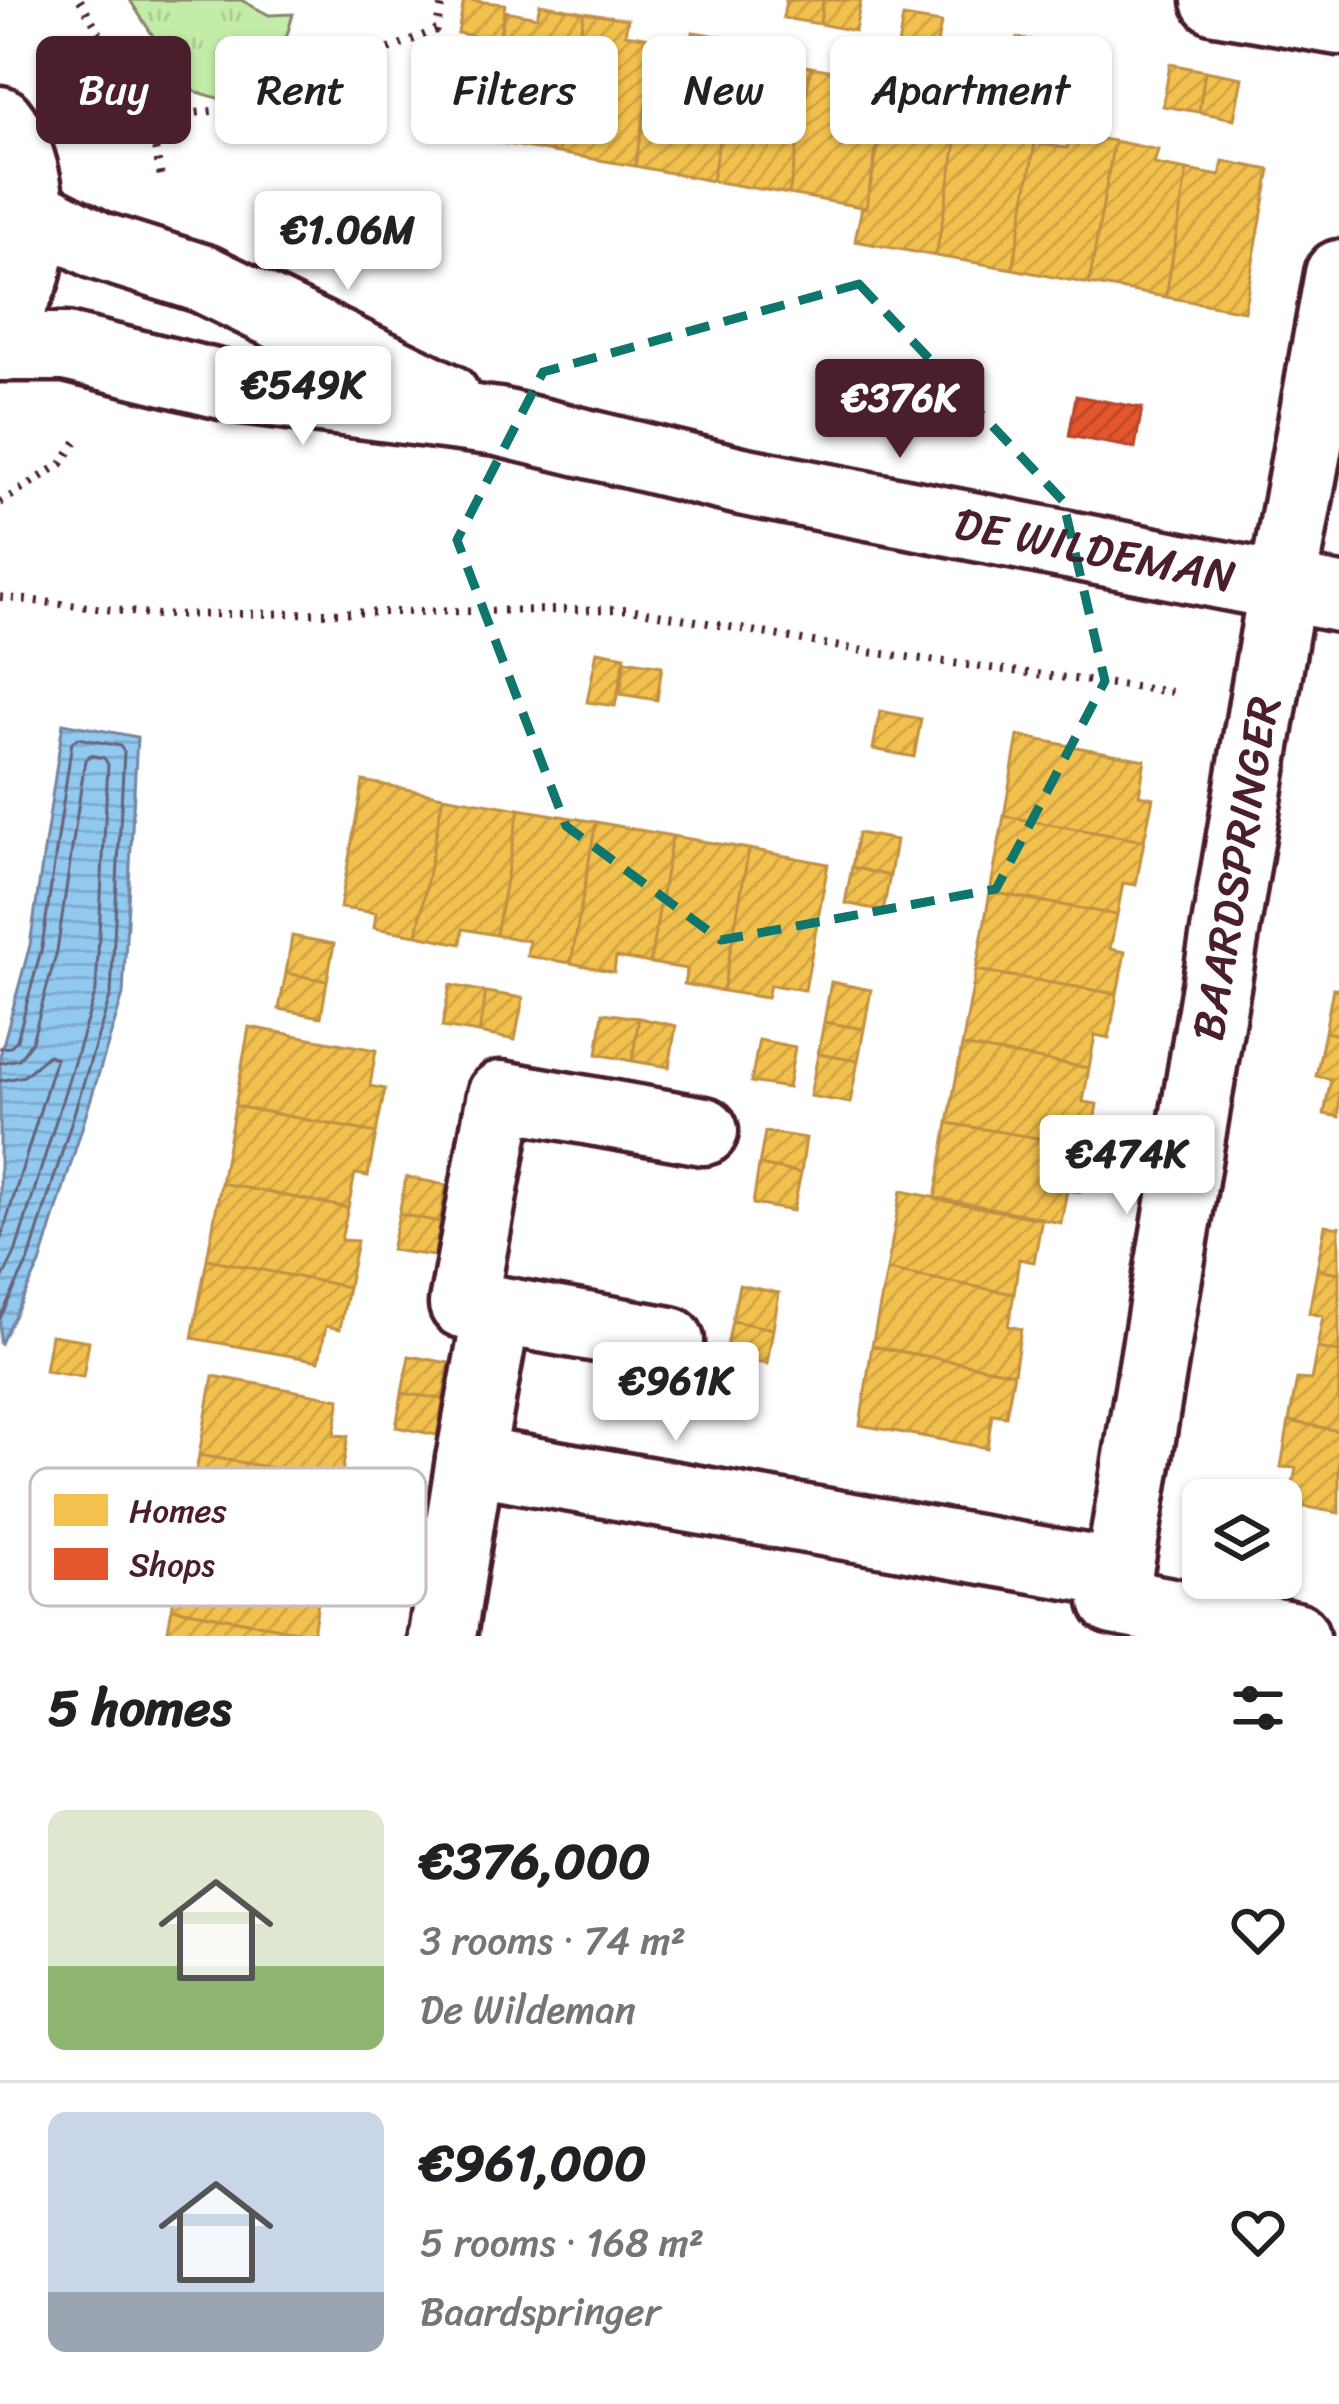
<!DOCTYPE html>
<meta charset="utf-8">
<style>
body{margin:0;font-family:Sriracha,sans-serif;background:#f6f6f6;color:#202124;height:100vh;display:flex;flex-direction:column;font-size:45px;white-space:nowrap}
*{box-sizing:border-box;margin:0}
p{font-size:39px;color:#757577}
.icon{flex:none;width:66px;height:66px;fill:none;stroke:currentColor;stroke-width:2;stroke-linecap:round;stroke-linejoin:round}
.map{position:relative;height:1636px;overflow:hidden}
.side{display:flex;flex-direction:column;background:#fff;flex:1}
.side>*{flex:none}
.banner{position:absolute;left:36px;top:36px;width:1269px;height:108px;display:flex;gap:24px}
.buttons{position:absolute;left:1182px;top:1479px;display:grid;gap:24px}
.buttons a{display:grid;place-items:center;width:120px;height:120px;border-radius:18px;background:#fff;box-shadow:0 3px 9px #0004;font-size:60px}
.price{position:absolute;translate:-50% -102px;padding:0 27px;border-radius:12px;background:#fff;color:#222;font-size:39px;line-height:78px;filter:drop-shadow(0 3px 6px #0008)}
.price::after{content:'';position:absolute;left:50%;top:72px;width:36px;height:27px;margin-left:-18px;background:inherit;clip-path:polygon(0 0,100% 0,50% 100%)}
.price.selected{background:#4a1f2b;color:#fff}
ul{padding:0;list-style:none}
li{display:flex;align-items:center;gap:36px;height:300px;padding:0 48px}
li+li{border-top:3px solid #e0e0e0}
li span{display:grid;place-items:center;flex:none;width:336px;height:240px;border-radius:18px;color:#555}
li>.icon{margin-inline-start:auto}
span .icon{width:144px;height:144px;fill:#fffc;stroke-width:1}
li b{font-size:51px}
h2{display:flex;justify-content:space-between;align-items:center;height:144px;padding:0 48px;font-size:51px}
.pill{padding:0 42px;border-radius:18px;background:#fff;box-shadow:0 3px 9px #0004;font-size:42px;line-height:108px}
.pill.selected{background:#4a1f2b;color:#fff}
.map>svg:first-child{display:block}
</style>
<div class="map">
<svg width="1339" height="1636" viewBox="0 0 1339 1636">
<defs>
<pattern id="grass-tufts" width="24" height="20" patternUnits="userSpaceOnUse" patternTransform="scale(3)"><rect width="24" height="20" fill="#c3eca8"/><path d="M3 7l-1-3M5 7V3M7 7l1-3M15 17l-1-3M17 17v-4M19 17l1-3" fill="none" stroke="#a9ca91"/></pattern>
<pattern id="water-rules" width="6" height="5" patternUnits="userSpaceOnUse" patternTransform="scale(3)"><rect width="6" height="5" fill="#91c9f0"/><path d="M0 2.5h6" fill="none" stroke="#7facce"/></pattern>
<pattern id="homes-hatch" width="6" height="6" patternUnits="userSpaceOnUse" patternTransform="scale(3)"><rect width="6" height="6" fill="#f2c14e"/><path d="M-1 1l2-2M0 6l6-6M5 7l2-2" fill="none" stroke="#d1a544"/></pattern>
<pattern id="shops-hatch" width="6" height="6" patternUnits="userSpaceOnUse" patternTransform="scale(3)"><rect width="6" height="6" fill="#e4572e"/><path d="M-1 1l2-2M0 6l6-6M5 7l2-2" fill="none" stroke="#bb4727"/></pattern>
</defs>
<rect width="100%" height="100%" fill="#fff"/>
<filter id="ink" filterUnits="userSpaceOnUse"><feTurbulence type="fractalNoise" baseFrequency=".00833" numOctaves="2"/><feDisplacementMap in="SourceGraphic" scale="24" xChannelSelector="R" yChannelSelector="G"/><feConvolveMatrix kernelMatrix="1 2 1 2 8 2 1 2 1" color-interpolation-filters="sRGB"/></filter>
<g filter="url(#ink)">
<path fill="url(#grass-tufts)" stroke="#86866a" stroke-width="3" d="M 130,0 L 241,0 L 269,15 L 293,14 L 265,112 L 187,89 Z"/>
<path fill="url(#water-rules)" stroke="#7585a1" stroke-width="3" d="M 63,723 L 137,737 L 123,995 L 40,1264 L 0,1345 L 0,1056 L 30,945 Z"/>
<path fill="url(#homes-hatch)" stroke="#c09044" stroke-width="3" d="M 464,0 L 505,4 L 499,41 L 458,33 Z
M 786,0 L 823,0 L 820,24 L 783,18 Z
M 823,0 L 861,0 L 855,31 L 820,24 Z
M 540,4 L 584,12 L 558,153 L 479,139 L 505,11 L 537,17 Z
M 584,12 L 628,19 L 625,34 L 657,39 L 635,166 L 558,153 Z
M 903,17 L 941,23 L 933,65 L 896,58 Z
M 693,32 L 737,39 L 712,181 L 635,166 L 657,39 L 691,45 Z
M 1017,38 L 1053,43 L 1045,85 L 1009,78 Z
M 737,39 L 780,47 L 778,61 L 811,67 L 789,194 L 712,181 Z
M 1053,43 L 1089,51 L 1082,91 L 1045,85 Z
M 848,59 L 894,67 L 866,208 L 789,194 L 811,67 L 845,73 Z
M 1170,64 L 1205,71 L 1199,112 L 1163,106 Z
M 1205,71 L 1242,78 L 1234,119 L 1199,112 Z
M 918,106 L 961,115 L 936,256 L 855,241 L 862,207 L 866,208 L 882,115 L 915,120 Z
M 961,115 L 1005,122 L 1002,136 L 1035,143 L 1013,269 L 936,256 Z
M 1070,134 L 1114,141 L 1089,284 L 1013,269 L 1035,143 L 1067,148 Z
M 1114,141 L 1158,150 L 1154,164 L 1187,170 L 1166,297 L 1089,284 Z
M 1223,161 L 1270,170 L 1244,311 L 1166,297 L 1187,170 L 1220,176 Z
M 597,651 L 625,656 L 615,706 L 587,702 Z
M 625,660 L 662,666 L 657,700 L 620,694 Z
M 880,711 L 921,719 L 914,757 L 873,749 Z
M 1018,736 L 1145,760 L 1139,795 L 1153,798 L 1144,841 L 1004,816 Z
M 363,781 L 443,796 L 417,935 L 374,928 L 376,913 L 340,908 Z
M 443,796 L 519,809 L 496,935 L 463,929 L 461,944 L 417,935 Z
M 519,809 L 596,822 L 571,963 L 527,956 L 529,941 L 496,935 Z
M 1004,816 L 1144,841 L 1136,885 L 1123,883 L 1117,915 L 990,892 Z
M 596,822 L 672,836 L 650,963 L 616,957 L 614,972 L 571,963 Z
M 858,833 L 896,840 L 890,876 L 852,867 Z
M 672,836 L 749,849 L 723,991 L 684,984 L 687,969 L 650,963 Z
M 749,849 L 828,864 L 805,990 L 770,985 L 767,998 L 723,991 Z
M 852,867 L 890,876 L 883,911 L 845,903 Z
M 990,892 L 1117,915 L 1110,949 L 1125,952 L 1117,994 L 976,970 Z
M 292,936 L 334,944 L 327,981 L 286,973 Z
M 976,970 L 1117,994 L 1109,1038 L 1095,1035 L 1089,1068 L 962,1046 Z
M 286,973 L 327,981 L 321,1017 L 279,1009 Z
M 831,982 L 871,990 L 864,1029 L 824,1022 Z
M 450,985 L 486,992 L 479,1033 L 442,1027 Z
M 1333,988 L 1339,990 L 1339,1035 L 1325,1032 Z
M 486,992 L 523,998 L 515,1040 L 479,1033 Z
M 603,1013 L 639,1018 L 632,1061 L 597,1054 Z
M 639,1018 L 676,1026 L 669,1067 L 632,1061 Z
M 824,1022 L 864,1029 L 858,1061 L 818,1054 Z
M 249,1027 L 376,1050 L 370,1086 L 385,1089 L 376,1133 L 235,1106 Z
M 1325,1032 L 1339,1035 L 1339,1117 L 1324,1114 L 1331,1079 L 1316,1076 Z
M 759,1040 L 795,1047 L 788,1088 L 751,1082 Z
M 962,1046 L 1089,1068 L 1083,1102 L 1097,1104 L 1090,1147 L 948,1123 Z
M 818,1054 L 858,1061 L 850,1103 L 810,1096 Z
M 235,1106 L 376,1133 L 368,1176 L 355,1174 L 348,1208 L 221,1183 Z
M 948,1123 L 1090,1147 L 1081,1192 L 1067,1190 L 1061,1223 L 935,1199 Z
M 765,1132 L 806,1138 L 801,1173 L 759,1165 Z
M 759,1165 L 801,1173 L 793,1211 L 753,1204 Z
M 406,1177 L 446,1185 L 440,1222 L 399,1214 Z
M 221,1183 L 348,1208 L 341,1240 L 357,1241 L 348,1287 L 207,1259 Z
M 901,1191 L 1042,1218 L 1034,1262 L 1019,1259 L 1014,1294 L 887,1270 Z
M 399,1214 L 440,1222 L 434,1256 L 391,1250 Z
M 1325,1225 L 1338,1228 L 1339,1225 L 1339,1273 L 1317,1269 Z
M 207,1259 L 348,1287 L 340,1329 L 326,1326 L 319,1361 L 192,1338 Z
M 1317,1269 L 1339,1273 L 1339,1352 L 1317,1348 L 1323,1316 L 1309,1313 Z
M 887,1270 L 1014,1294 L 1008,1326 L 1021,1329 L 1014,1373 L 872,1346 Z
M 739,1285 L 779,1293 L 773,1329 L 732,1321 Z
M 732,1321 L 773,1329 L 767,1364 L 725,1356 Z
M 51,1335 L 89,1341 L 83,1377 L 45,1371 Z
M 872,1346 L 1014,1373 L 1006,1416 L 992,1414 L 987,1448 L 860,1425 Z
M 1317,1348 L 1339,1352 L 1339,1431 L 1289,1421 L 1297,1379 L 1311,1380 Z
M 409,1356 L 449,1363 L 443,1399 L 402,1393 Z
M 213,1376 L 340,1399 L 334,1435 L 348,1436 L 341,1480 L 199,1455 Z
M 402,1393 L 443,1399 L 437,1435 L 396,1427 Z
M 1289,1421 L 1339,1431 L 1339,1513 L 1289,1504 L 1296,1468 L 1281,1467 Z
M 199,1455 L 341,1480 L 333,1523 L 319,1521 L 313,1553 L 186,1532 Z
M 186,1532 L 313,1553 L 307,1587 L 320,1590 L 313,1634 L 172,1608 Z
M 370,1565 L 412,1571 L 406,1607 L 365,1599 Z
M 172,1608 L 313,1634 L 312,1636 L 167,1636 Z"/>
<path fill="url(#shops-hatch)" stroke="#b6462d" stroke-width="3" d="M 1076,396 L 1142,408 L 1135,448 L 1069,436 Z"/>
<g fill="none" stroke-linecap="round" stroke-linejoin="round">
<path stroke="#66637a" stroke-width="3" d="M 0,1048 L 10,1047 L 17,1040 L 42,947 L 72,742 L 78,738 L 120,746 L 124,752 L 111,994 L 29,1259 L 0,1318
M 0,1063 L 19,1059 L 32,1041 L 57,951 L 85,760 L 90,755 L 104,758 L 108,764 L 96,991 L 15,1253 L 0,1284
M 0,1081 L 24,1076 L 48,1055 L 56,1058 L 0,1242"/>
<g stroke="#4a1f2b" stroke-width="75">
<g id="street">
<path d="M 1216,0 L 1339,21"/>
<path d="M 670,1341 L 463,1304 L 501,1095 L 704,1131"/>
<path d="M 470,1460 L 497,1311"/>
<path d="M 442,1636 L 470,1460 L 1119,1574"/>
<path id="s1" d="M 1295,1636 L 1114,1601 L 1282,589 L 1339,274"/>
</g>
</g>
<g stroke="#4a1f2b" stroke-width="75">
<g id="secondary">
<path d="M 0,120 C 30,157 38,229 26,275 C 21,292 8,310 0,326"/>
<path d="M 33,212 L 99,246 L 204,279 L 446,397"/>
<path id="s2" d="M 0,347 L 66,347 L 235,388 L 498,422 L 741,481 L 1339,598"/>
</g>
</g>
<path stroke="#4a1f2b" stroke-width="8" stroke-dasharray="3 9" stroke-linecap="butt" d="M 80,0 L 149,118 L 161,177
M 149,118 L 248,107 L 436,30 L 443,0
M 0,503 L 61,464 L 80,436
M 0,597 L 158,615 L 630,609 L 869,652 L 1180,693"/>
<use href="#street" stroke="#fff" stroke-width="66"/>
<use href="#secondary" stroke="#fff" stroke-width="66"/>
</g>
</g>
<path fill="none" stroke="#0f766e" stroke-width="9" stroke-dasharray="24 15" stroke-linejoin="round" d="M 859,284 L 1063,501 L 1105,681 L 996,889 L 721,940 L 566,826 L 457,540 L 543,372 Z"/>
<g text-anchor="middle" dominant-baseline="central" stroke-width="12" stroke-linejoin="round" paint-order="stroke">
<g font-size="45" fill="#4a1f2b" stroke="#fff">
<text stroke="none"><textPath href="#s2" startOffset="1116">DE WILDEMAN</textPath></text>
<text stroke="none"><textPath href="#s1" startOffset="927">BAARDSPRINGER</textPath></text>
</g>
</g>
<rect x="30" y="1468" width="396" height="138" rx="18" fill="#fff" stroke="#c9bcbf" stroke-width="3"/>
<rect x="54" y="1494" width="54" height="32" fill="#f2c14e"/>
<rect x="54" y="1548" width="54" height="32" fill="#e4572e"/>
<g font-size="33" fill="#4a1f2b">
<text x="129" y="1522">Homes</text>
<text x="129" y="1576">Shops</text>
</g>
</svg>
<div class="buttons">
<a><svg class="icon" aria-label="layers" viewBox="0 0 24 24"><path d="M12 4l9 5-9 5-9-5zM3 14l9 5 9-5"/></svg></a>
</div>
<b class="price" style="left:348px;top:293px">€1.06M</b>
<b class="price" style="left:303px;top:448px">€549K</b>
<b class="price selected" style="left:900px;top:461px">€376K</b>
<b class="price" style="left:1127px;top:1217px">€474K</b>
<b class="price" style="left:676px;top:1444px">€961K</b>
<div class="banner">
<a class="pill selected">Buy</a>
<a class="pill">Rent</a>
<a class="pill">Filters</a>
<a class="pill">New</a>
<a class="pill">Apartment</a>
</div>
</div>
<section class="side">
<h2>5 homes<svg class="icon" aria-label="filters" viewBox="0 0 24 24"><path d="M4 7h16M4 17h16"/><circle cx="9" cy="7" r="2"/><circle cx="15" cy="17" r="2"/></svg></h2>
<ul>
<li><span style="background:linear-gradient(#dfe7d0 65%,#8fb573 0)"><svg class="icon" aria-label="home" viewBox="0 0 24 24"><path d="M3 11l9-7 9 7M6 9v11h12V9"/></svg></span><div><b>€376,000</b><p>3 rooms · 74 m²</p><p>De Wildeman</p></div><svg class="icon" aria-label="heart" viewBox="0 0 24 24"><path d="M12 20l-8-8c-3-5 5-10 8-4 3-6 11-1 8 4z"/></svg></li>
<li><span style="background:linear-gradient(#c9d6e8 75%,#9aa5b1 0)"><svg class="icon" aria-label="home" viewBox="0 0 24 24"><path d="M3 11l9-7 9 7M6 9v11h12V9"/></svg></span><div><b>€961,000</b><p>5 rooms · 168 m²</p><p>Baardspringer</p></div><svg class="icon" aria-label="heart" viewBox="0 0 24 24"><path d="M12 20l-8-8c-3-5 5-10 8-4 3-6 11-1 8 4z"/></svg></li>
</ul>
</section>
